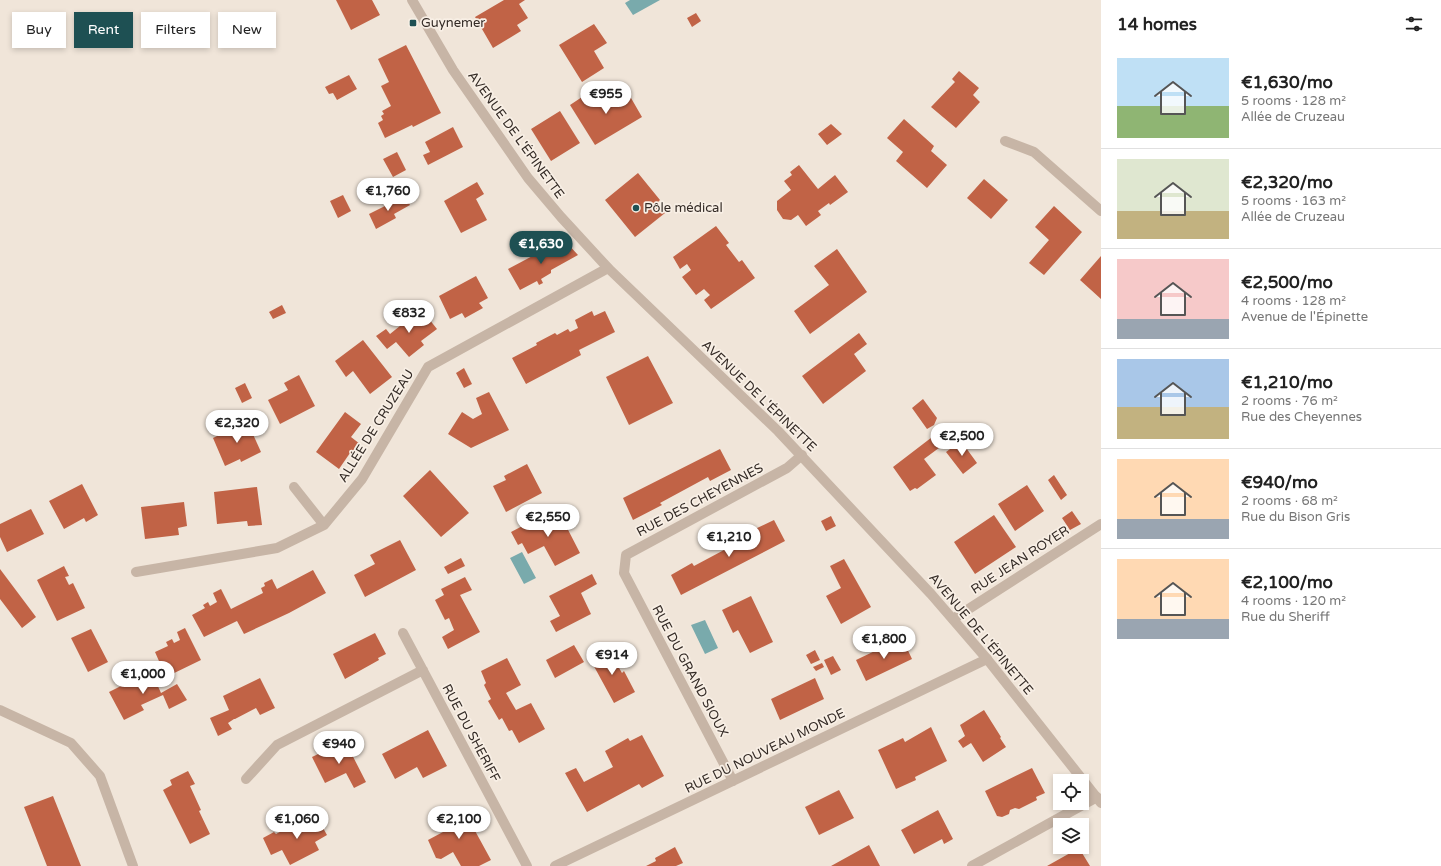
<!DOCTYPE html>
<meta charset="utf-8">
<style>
body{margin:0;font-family:"Varela Round",sans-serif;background:#f6f6f6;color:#222;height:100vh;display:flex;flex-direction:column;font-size:15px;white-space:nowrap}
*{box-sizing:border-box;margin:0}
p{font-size:13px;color:#767676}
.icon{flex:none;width:22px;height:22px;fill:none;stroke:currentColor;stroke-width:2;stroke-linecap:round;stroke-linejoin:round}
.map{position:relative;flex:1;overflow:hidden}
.drawer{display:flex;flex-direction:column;background:#fff;width:340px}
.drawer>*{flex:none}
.hud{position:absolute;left:12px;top:12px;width:380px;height:36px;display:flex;gap:8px}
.tools{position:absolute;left:1053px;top:774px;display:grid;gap:8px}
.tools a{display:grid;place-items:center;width:36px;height:36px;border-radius:0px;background:#fff;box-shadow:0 2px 6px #0003;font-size:20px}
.price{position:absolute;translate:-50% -34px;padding:0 9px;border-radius:14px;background:#fff;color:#222;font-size:13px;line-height:26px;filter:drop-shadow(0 1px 2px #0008)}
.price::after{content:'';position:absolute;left:50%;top:24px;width:12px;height:9px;margin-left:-6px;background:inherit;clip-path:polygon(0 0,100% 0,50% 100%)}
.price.on{background:#1e5053;color:#fff}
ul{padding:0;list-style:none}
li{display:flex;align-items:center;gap:12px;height:100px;padding:0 16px}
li+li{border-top:1px solid #e0e0e0}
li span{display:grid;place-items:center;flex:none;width:112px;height:80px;border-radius:0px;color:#555}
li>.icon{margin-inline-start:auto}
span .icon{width:48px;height:48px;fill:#fffc;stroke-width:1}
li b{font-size:17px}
h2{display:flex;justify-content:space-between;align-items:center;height:48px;padding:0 16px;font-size:17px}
.tag{padding:0 14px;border-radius:0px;background:#fff;box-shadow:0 2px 6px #0003;font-size:14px;line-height:36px}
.tag.on{background:#1e5053;color:#fff}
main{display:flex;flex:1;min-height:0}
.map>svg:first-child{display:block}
</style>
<main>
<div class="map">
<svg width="1101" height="866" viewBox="0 0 1101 866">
<rect width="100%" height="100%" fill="#f0e5d9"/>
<path fill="#79aaac" d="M 630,0 L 660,0 L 633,15 L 625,3 Z
M 522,552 L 536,578 L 524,584 L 510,558 Z
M 705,620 L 718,648 L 705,654 L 691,625 Z"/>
<path fill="#c16346" d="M 336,0 L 372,0 L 380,15 L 351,30 Z
M 504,0 L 525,0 L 519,4 L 528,18 L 517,25 L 521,31 L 493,48 L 475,17 Z
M 696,13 L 701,21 L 692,27 L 687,18 Z
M 594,24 L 607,43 L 594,51 L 604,68 L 582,82 L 559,45 Z
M 406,45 L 441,113 L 413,127 L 412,125 L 385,138 L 378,123 L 383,120 L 381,116 L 384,114 L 382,111 L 391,106 L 381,86 L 389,82 L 378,59 Z
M 959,71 L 979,88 L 973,95 L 980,102 L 956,128 L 931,107 L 955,82 L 952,79 Z
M 349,75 L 357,89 L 337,100 L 333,93 L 329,94 L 325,87 Z
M 618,89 L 621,96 L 631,98 L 642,117 L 595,145 L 570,105 L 588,93 L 594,103 Z
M 560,111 L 580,143 L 551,161 L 531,129 Z
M 904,119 L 934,146 L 931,151 L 947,165 L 927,188 L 896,161 L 903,152 L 887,138 Z
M 831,124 L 842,134 L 827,145 L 818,134 Z
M 453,127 L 463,147 L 428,165 L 423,155 L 430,152 L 425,142 Z
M 397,152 L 406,170 L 393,177 L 383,159 Z
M 799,165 L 818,189 L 835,175 L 848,192 L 830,205 L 829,203 L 818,211 L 821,215 L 806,226 L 798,215 L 791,220 L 783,219 L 777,210 L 777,201 L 791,190 L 784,181 L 792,175 L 790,172 Z
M 638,173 L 660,200 L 657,203 L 665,213 L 635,237 L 605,200 Z
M 984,179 L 1008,200 L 991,219 L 967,198 Z
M 477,182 L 484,194 L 476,199 L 487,220 L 461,233 L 444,201 Z
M 343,195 L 351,211 L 338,218 L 330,201 Z
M 405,196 L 410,205 L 394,214 L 396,218 L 376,229 L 369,214 Z
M 1054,206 L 1082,232 L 1044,275 L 1029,263 L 1049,240 L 1035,227 Z
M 716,226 L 729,243 L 726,245 L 739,262 L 742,260 L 755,278 L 711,309 L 704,300 L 710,295 L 704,289 L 696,295 L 682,277 L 691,270 L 687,264 L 680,269 L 673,257 Z
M 566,242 L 578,255 L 551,270 L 551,273 L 541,279 L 543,283 L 539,285 L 537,281 L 520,290 L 508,269 L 540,252 L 542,254 Z
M 837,249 L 867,292 L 810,334 L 794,311 L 829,285 L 814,266 Z
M 1101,256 L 1101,299 L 1080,280 Z
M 476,276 L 488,298 L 479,303 L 483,308 L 465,318 L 462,313 L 450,319 L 439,296 Z
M 282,305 L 286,313 L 273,319 L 269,312 Z
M 421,309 L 437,329 L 421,341 L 424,345 L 409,357 L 396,342 L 387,349 L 376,336 L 386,329 L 390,334 Z
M 592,311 L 594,316 L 605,311 L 615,332 L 579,350 L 581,355 L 526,384 L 512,358 L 537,345 L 536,343 L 555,333 L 557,335 L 568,329 L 570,332 L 578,328 L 575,320 Z
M 859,333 L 867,344 L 854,354 L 866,371 L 823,404 L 802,376 Z
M 363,340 L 392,377 L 370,394 L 353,371 L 346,377 L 335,361 Z
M 648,356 L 673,403 L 629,425 L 606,377 Z
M 464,368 L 472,384 L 464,388 L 456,373 Z
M 299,375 L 315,406 L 280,424 L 268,400 L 288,390 L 284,383 Z
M 245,383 L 252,398 L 242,403 L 235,388 Z
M 489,392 L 509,430 L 471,448 L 448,434 L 462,412 L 473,419 L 482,414 L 476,398 Z
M 923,399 L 937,418 L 934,425 L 927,429 L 912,408 Z
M 345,412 L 361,424 L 351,437 L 360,444 L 352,455 L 350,453 L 339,469 L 316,452 Z
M 247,421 L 261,452 L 241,462 L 240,459 L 225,466 L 213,438 Z
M 940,431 L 947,442 L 924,459 L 936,475 L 917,489 L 915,488 L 910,491 L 893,467 Z
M 961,441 L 977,463 L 963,474 L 946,452 Z
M 720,449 L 731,470 L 710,481 L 708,477 L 660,503 L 662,505 L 633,520 L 623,498 Z
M 527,464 L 542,493 L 506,512 L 493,486 L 506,480 L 504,476 Z
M 430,470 L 469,513 L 441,537 L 403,496 Z
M 1054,475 L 1067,495 L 1061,500 L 1048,480 Z
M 82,484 L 98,515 L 86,522 L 84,518 L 64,529 L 49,501 Z
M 1027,485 L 1044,511 L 1015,531 L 998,504 Z
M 257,487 L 262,525 L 248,526 L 247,521 L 217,524 L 214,492 Z
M 184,502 L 187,526 L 178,528 L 179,535 L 145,539 L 141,507 Z
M 31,509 L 44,534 L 7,552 L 0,537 L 0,524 Z
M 553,510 L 560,523 L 564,522 L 580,553 L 555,566 L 544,546 L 528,554 L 522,543 L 518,545 L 511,532 Z
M 1072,511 L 1081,524 L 1070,530 L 1062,518 Z
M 994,515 L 1016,547 L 975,574 L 954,542 Z
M 831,516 L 836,526 L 826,531 L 821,521 Z
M 774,520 L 785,541 L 681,595 L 671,575 L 692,563 L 694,566 L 754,534 L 753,530 Z
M 400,540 L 416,570 L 365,597 L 354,575 L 375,564 L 370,555 Z
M 461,558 L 465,566 L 448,574 L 444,567 Z
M 844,559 L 871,607 L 841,624 L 826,596 L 841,588 L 830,566 Z
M 64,566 L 69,576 L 65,577 L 69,585 L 73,583 L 85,608 L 57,621 L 37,580 Z
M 0,569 L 36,617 L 22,628 L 0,599 Z
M 313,570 L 326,593 L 289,613 L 244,634 L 237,621 L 204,637 L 192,615 L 205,608 L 203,605 L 208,602 L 210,606 L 217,602 L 213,593 L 221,589 L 231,609 L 263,593 L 261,588 L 265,586 L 264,583 L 272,579 L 277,589 Z
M 592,574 L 597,584 L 581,593 L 591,614 L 556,632 L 550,621 L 560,616 L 549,596 Z
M 465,577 L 472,590 L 460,595 L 480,632 L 448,649 L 442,637 L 454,630 L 449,618 L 445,620 L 435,600 L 444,595 L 441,589 Z
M 751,596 L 773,642 L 750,653 L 738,630 L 733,633 L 722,610 Z
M 185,628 L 201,660 L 166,677 L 155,652 L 168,646 L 166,642 L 172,639 L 174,643 L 180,640 L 177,632 Z
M 91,629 L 108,662 L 88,672 L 71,638 Z
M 375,633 L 386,654 L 378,658 L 379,660 L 345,679 L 333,654 Z
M 902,638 L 912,659 L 866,681 L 856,660 Z
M 574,645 L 584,662 L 555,678 L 546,660 Z
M 608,649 L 622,673 L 624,671 L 635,692 L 614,703 L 590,659 Z
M 815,650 L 820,660 L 811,664 L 806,655 Z
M 833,656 L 841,670 L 831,675 L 824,660 Z
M 507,658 L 521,685 L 506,693 L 516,710 L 531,703 L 545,729 L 519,743 L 512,730 L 509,731 L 502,718 L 499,720 L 488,701 L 491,699 L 484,685 L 486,683 L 481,671 Z
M 822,663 L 824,667 L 816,671 L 813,667 Z
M 151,671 L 161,693 L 177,684 L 187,700 L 169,709 L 163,695 L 141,705 L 144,710 L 124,720 L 109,692 Z
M 260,678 L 275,708 L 260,715 L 256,708 L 235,719 L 234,719 L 228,723 L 232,729 L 218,736 L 210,718 L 229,710 L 223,696 Z
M 815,678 L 824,699 L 780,720 L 771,699 Z
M 984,710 L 1001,737 L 1000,738 L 1006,747 L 983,762 L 971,743 L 963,748 L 958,741 L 965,736 L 960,725 Z
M 931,727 L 947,761 L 915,777 L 916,780 L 896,789 L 878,750 L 903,738 L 905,742 Z
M 428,730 L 447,766 L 423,778 L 417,767 L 395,779 L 382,754 Z
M 642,735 L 664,776 L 642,788 L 639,784 L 587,812 L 565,773 L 576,768 L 584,782 L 613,767 L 605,751 L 628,738 L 630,741 Z
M 345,741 L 366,782 L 354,788 L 346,773 L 325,783 L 312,757 Z
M 1032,768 L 1045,793 L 1036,797 L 1037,800 L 1019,809 L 1015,808 L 1010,810 L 1009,814 L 1002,817 L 997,816 L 985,791 Z
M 188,771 L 195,784 L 190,786 L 201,810 L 199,811 L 210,834 L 190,844 L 163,790 L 172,785 L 170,780 Z
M 839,790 L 854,818 L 819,835 L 805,807 Z
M 53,796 L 81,866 L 47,866 L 24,807 Z
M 462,807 L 491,860 L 479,866 L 461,866 L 453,852 L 441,859 L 436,858 L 428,840 L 443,832 L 436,820 Z
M 938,810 L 953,839 L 944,844 L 942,839 L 914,854 L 901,830 Z
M 314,812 L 327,835 L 315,842 L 319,850 L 290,865 L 282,850 L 271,855 L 263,838 L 274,832 L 276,834 L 289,827 L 291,830 L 304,824 L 302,819 Z
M 869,845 L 880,866 L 831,866 Z
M 675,847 L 683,863 L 676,866 L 646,866 L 656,861 L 655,858 Z
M 1079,848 L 1090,866 L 1047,866 Z"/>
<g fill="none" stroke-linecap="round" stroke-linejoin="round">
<path stroke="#c7b5a6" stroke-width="10" d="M 1005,141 L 1034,152 L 1101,211
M 294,487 L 324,525
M 136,572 L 277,548 L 324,525 L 362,479 L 428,367 L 608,268
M 953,619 L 1101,524
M 403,633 L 527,866
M 0,710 L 71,743 L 100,776 L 133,866
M 246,779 L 277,745 L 423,670
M 733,781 L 624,573 L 626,555 L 787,468 L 802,455
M 555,866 L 987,659
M 972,866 L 1097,797"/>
<path stroke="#c7b5a6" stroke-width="10" d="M 412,0 L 453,70 L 528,178 L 561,217 L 608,268 L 778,431 L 931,594 L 987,659 L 1101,803"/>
</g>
<g fill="#1e5053" stroke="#f8efe5" stroke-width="1.5">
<rect x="409" y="19" width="8" height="8" rx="2"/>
<circle cx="636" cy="208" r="4"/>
</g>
<g text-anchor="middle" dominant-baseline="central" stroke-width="3.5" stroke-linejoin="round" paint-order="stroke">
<g font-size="13" fill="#342b26" stroke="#f8efe5" text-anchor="start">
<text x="421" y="23">Guynemer</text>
<text x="644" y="208">Pôle médical</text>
</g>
<g font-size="13" fill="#342b26" stroke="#f8efe5">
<text transform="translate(516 135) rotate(54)">AVENUE DE L'ÉPINETTE</text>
<text transform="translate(759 396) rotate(44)">AVENUE DE L'ÉPINETTE</text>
<text transform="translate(376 426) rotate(-58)">ALLÉE DE CRUZEAU</text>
<text transform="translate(700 500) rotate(-28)">RUE DES CHEYENNES</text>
<text transform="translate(1020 560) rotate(-33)">RUE JEAN ROYER</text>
<text transform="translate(981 634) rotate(50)">AVENUE DE L'ÉPINETTE</text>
<text transform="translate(690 671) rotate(62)">RUE DU GRAND SIOUX</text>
<text transform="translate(471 733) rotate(62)">RUE DU SHERIFF</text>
<text transform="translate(765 751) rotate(-26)">RUE DU NOUVEAU MONDE</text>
</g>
</g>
</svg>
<div class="tools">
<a><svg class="icon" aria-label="locate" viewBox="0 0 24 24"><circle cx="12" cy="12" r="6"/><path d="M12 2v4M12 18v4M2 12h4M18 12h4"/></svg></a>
<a><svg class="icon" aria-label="layers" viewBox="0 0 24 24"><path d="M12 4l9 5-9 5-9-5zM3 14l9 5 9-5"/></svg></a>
</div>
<b class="price" style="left:606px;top:115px">€955</b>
<b class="price" style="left:388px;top:212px">€1,760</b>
<b class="price on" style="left:541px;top:265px">€1,630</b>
<b class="price" style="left:409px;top:334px">€832</b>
<b class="price" style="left:237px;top:444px">€2,320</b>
<b class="price" style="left:962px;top:457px">€2,500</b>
<b class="price" style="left:548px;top:538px">€2,550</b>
<b class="price" style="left:729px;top:558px">€1,210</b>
<b class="price" style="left:884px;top:660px">€1,800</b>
<b class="price" style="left:612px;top:676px">€914</b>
<b class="price" style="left:143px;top:695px">€1,000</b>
<b class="price" style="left:339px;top:765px">€940</b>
<b class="price" style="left:297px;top:840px">€1,060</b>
<b class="price" style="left:459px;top:840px">€2,100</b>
<div class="hud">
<a class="tag">Buy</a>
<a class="tag on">Rent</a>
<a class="tag">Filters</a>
<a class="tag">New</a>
</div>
</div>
<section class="drawer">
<h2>14 homes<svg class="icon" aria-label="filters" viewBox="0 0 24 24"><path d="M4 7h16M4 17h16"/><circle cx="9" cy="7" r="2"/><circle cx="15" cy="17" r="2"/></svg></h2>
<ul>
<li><span style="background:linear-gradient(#bfe0f5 60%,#8fb573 0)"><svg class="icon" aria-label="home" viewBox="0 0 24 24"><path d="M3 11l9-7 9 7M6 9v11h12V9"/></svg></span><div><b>€1,630/mo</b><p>5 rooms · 128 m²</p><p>Allée de Cruzeau</p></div></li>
<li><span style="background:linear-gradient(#dfe7d0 65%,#c2b280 0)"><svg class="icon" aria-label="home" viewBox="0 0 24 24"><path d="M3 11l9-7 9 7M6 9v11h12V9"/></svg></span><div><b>€2,320/mo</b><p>5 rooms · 163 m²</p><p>Allée de Cruzeau</p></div></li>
<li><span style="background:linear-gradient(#f6c9c9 75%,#9aa5b1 0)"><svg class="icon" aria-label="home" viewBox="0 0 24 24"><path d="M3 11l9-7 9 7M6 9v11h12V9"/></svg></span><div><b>€2,500/mo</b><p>4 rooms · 128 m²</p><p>Avenue de l'Épinette</p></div></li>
<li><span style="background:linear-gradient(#a9c7e8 60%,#c2b280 0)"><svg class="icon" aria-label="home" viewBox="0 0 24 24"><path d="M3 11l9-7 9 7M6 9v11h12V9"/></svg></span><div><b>€1,210/mo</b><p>2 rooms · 76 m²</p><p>Rue des Cheyennes</p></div></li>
<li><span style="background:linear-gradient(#ffd9b3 75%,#9aa5b1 0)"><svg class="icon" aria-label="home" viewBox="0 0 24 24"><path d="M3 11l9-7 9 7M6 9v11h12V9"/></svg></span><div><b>€940/mo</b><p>2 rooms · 68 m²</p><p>Rue du Bison Gris</p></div></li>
<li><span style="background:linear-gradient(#ffd9b3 75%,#9aa5b1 0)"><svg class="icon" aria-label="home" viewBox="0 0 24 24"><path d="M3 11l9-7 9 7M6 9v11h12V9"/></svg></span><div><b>€2,100/mo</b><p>4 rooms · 120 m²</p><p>Rue du Sheriff</p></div></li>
</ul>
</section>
</main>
